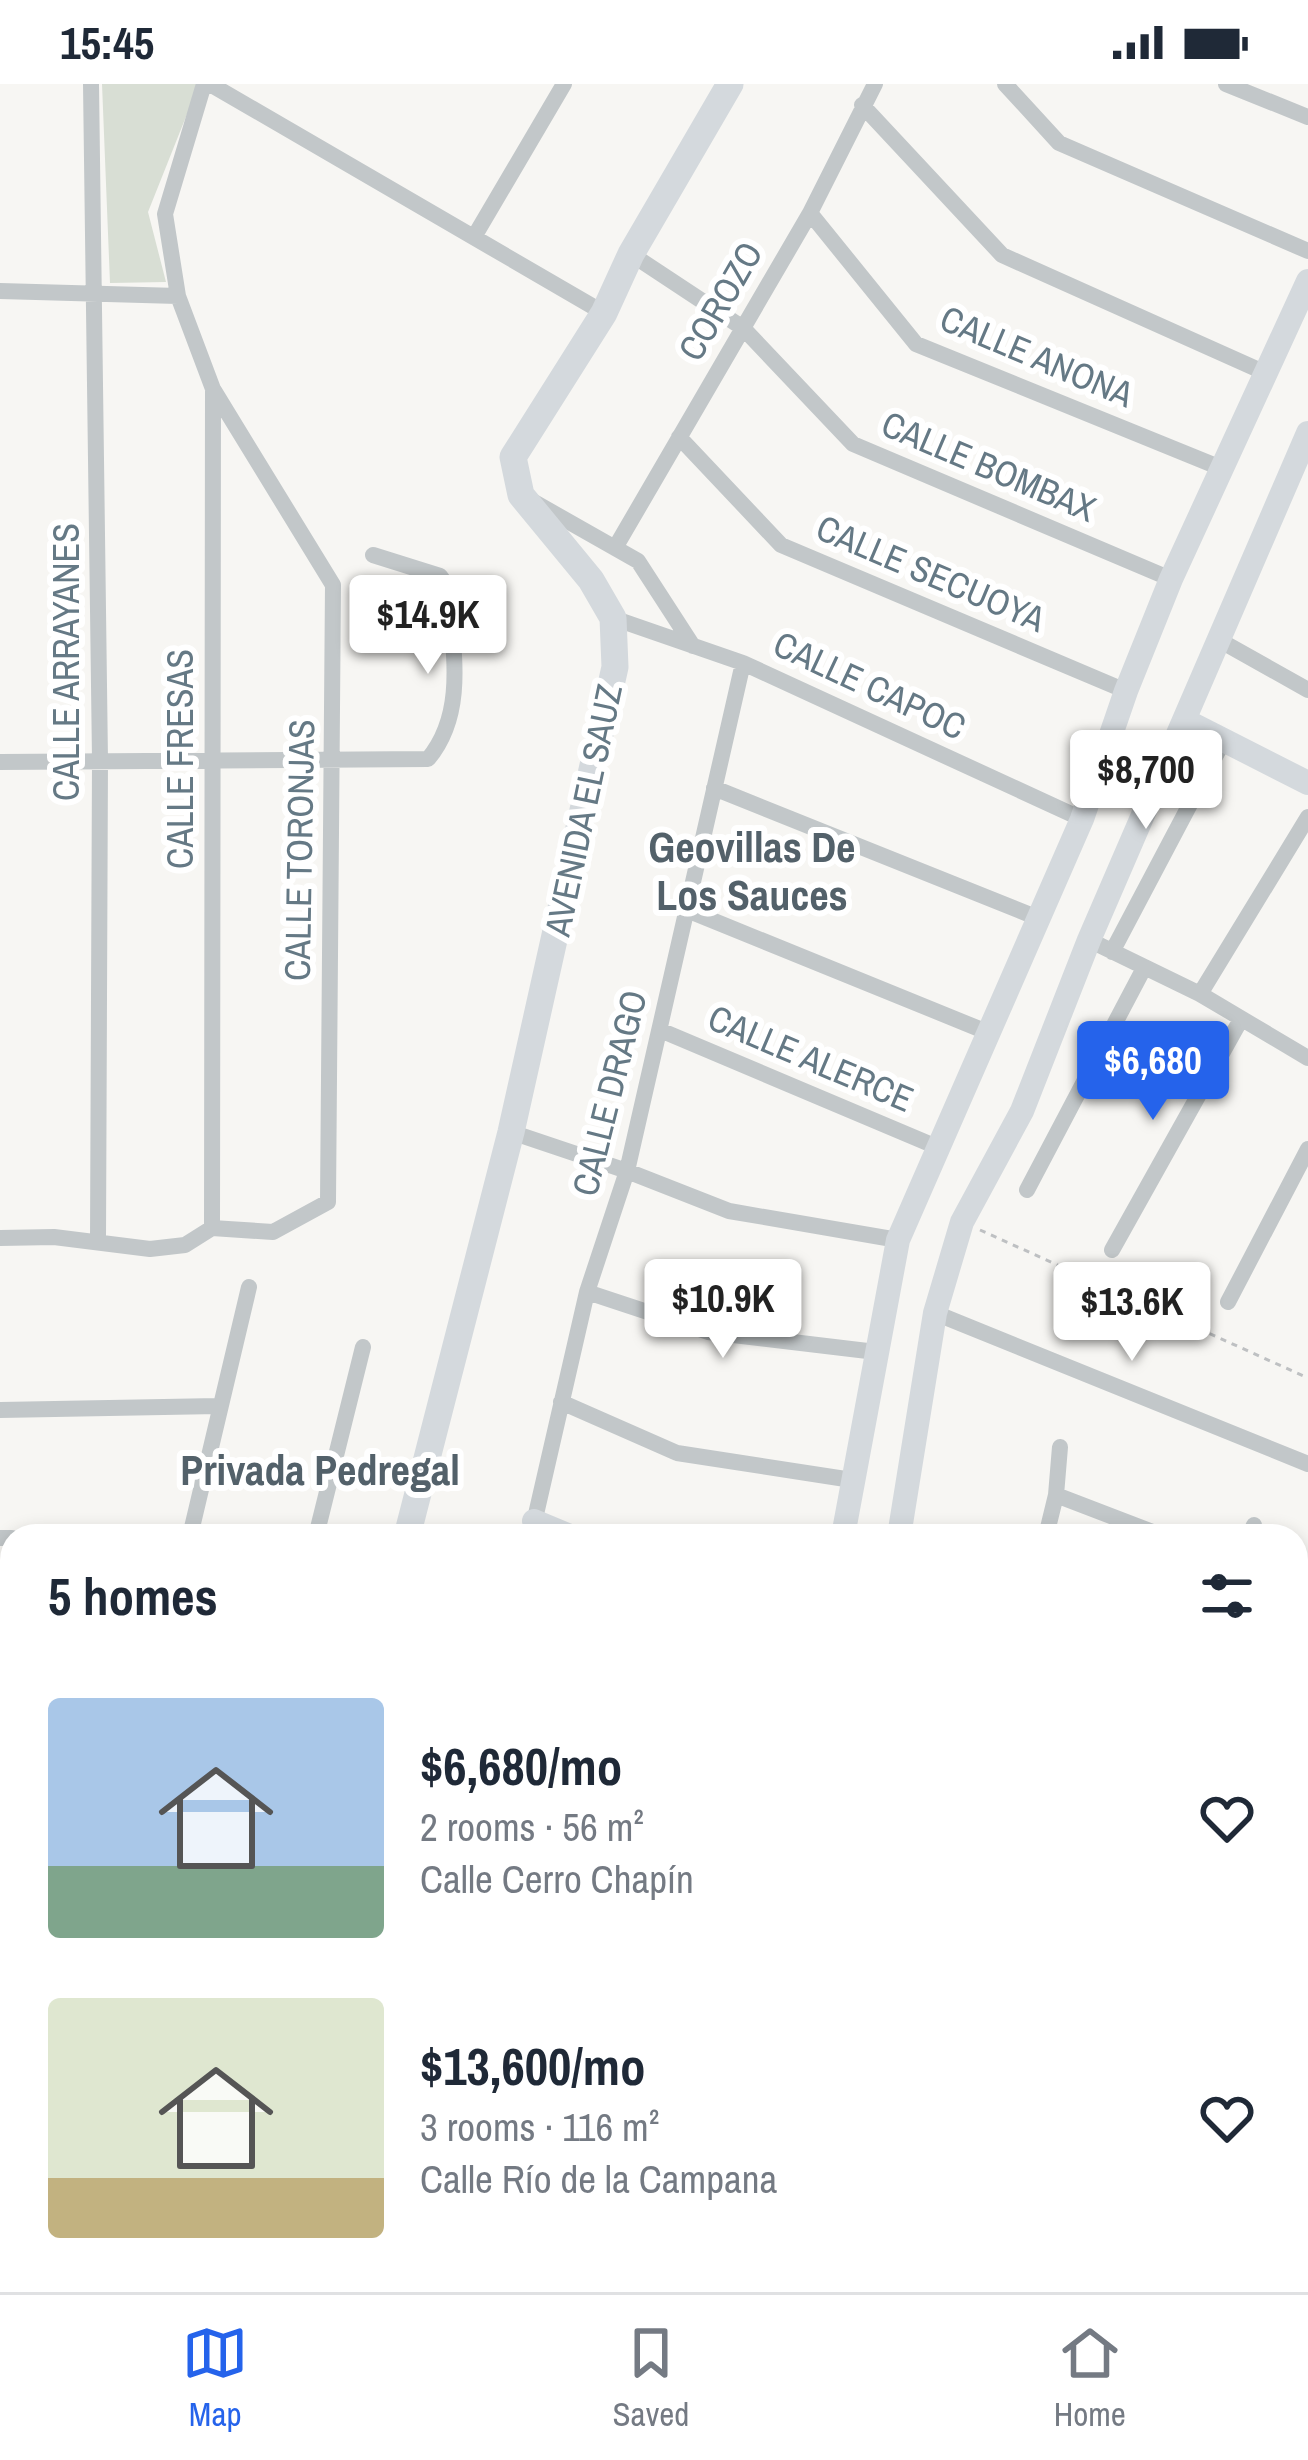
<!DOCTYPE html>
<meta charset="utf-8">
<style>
body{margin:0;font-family:"Archivo Narrow",sans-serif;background:#f2f2f3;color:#1f2937;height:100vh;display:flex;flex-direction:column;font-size:45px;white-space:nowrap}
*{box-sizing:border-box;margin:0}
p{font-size:39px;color:#747a83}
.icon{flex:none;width:66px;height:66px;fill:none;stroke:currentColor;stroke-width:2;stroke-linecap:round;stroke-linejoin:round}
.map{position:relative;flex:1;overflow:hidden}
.details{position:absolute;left:0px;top:1440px;width:1308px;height:768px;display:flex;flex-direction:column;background:#fff;border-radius:36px 36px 0 0;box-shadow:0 6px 18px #0003}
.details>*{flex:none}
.price{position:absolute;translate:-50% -102px;padding:0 27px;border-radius:12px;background:#fff;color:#222;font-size:39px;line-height:78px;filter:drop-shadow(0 3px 6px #0008)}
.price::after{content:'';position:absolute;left:50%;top:72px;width:36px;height:27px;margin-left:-18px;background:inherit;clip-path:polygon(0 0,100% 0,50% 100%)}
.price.on{background:#2563eb;color:#fff}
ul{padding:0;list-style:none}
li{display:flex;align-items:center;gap:36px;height:300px;padding:0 48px}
li span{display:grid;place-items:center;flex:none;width:336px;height:240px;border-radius:12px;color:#555}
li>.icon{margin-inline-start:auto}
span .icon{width:144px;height:144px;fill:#fffc;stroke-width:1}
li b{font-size:51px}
h2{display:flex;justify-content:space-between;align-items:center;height:144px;padding:0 48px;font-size:51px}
.status{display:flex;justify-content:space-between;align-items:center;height:84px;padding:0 60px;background:#fff;direction:ltr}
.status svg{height:33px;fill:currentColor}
.dock{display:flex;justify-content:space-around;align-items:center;height:168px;border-top:3px solid #e0e1e3;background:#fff;font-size:33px;color:#747a83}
.dock a{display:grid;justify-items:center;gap:6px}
.dock .on{color:#2563eb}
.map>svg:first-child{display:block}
</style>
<div class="status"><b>15:45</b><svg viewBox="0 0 49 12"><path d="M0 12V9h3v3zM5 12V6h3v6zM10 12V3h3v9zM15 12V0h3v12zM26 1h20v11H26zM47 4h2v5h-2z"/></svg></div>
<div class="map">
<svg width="1308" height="2208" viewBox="0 0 1308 2208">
<rect width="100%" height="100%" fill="#f7f6f3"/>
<path fill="#d8ded4" d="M 102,0 L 199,0 L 148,128 L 166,198 L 110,199 Z"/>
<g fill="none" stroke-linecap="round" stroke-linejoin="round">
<path stroke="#bec0c2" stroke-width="3" stroke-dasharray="6 6" stroke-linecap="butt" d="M 980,1146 L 1308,1294"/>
<path stroke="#c2c7c9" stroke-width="16" d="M 91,0 L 100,676 L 98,1156
M 204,0 L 165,130 L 178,212 L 213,305 L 212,1144
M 210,0 L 604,229
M 1005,0 L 1059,59 L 1308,167
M 1226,0 L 1308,33
M 862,21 L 1002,171 L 1268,290
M 810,129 L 916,260 L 1221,384
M 474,153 L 564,0
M 631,170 L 743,244 L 853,360 L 1171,495
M 0,207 L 178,212
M 679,353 L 781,461 L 1126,607
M 534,418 L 638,477 L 693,562
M 615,464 L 810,129 L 875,0
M 613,534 L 743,579 L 1082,735
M 1219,556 L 1308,606
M 0,678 L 428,675 C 468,627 452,562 448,503 L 440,492 L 373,471
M 714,704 L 1038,834
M 687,826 L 987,948
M 1089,856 L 1200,910 L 1308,974
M 1112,868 L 1225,654
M 1200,910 L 1308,733
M 660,946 L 937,1063
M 511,1048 L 627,1087 L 729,1127 L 898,1156
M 1027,1106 L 1144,884
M 0,1154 L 54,1153 L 150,1165 L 185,1161 L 212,1144 L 273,1148 L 328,1118 L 333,501 L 213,305
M 1112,1166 L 1240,937
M 587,1208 L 708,1248 L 876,1268
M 1228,1218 L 1308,1065
M 935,1229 L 1308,1380
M 561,1318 L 677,1369 L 852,1396
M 0,1326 L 218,1322
M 1056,1411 L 1163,1452
M 134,1452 L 190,1451
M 190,1452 L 249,1203
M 316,1452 L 363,1263
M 531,1452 L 587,1208 L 627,1087 L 743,579
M 1046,1452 L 1056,1411 L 1060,1363
M 1249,1452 L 1254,1441
M 0,1454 L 12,1454
M 1296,1693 L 1308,1663
M 0,1721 L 12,1724
M 1296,1789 L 1308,1796
M 0,1846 L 12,1848
M 0,1970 L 12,1969
M 0,2094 L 12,2092
M 578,2196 L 610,2208
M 820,2208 L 824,2196
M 950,2208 L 954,2196
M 1108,2208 L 1112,2196
M 1232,2208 L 1235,2196"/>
<path stroke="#d4d9dd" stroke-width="24" d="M 1184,636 L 1308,699
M 534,1437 L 570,1452
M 843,1452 L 898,1156 L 1082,735 L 1126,607 L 1171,495 L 1308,197
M 899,1452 L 935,1229 L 962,1138 L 1022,1027 L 1089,856 L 1308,349
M 1296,2062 L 1308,2066
M 233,2196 L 266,2208
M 687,2208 L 691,2196"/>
<path stroke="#d4d9dd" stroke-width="27" d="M 407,1452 L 511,1048 L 615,583 L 613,534 L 591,496 L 521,411 L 513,373 L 604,229 L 631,170 L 730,0
M 0,1629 L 12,1632
M 154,2208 L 157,2196
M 204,2208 L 207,2196"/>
</g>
<g text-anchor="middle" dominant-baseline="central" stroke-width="12" stroke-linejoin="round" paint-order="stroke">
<g font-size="36" fill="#657985" stroke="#fff">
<text transform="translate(720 217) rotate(-60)">COROZO</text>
<text transform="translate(1037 272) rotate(23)">CALLE ANONA</text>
<text transform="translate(989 382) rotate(23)">CALLE BOMBAX</text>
<text transform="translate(931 489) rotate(23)">CALLE SECUOYA</text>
<text transform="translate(66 578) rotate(-90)">CALLE ARRAYANES</text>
<text transform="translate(870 601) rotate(25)">CALLE CAPOC</text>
<text transform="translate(180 675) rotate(-90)">CALLE FRESAS</text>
<text transform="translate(583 726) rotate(-78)">AVENIDA EL SAUZ</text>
<text transform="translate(299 766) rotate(-89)">CALLE TORONJAS</text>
<text transform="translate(811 974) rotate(23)">CALLE ALERCE</text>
<text transform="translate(609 1009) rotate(-76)">CALLE DRAGO</text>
</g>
<g font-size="42" font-weight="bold" fill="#53616a" stroke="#fff">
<text x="752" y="763">Geovillas De<tspan x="752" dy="48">Los Sauces</tspan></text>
<text x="320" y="1386">Privada Pedregal</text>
</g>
</g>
</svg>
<b class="price" style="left:428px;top:593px">$14.9K</b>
<b class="price" style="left:1146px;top:748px">$8,700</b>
<b class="price on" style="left:1153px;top:1039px">$6,680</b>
<b class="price" style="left:723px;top:1277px">$10.9K</b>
<b class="price" style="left:1132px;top:1280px">$13.6K</b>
<section class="details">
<h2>5 homes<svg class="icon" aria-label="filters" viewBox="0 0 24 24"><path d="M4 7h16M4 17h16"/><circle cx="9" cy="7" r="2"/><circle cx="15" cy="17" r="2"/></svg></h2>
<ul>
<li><span style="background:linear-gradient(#a9c7e8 70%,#7fa58c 0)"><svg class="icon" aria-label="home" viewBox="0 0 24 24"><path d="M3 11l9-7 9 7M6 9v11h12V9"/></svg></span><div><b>$6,680/mo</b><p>2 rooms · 56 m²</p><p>Calle Cerro Chapín</p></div><svg class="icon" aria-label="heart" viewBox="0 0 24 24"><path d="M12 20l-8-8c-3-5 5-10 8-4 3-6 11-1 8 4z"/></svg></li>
<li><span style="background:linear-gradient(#dfe7d0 75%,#c2b280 0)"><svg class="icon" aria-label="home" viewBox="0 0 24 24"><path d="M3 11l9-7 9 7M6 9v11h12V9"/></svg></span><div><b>$13,600/mo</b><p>3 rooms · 116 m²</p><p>Calle Río de la Campana</p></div><svg class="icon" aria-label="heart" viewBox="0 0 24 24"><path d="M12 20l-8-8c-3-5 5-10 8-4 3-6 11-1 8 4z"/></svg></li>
</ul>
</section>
</div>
<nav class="dock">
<a class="on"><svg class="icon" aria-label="map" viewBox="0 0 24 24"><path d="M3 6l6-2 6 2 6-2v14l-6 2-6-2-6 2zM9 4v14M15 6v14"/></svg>Map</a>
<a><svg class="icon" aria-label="saved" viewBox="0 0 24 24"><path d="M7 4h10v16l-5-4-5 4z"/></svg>Saved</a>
<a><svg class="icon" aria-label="home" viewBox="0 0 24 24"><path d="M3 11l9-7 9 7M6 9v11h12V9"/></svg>Home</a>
</nav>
